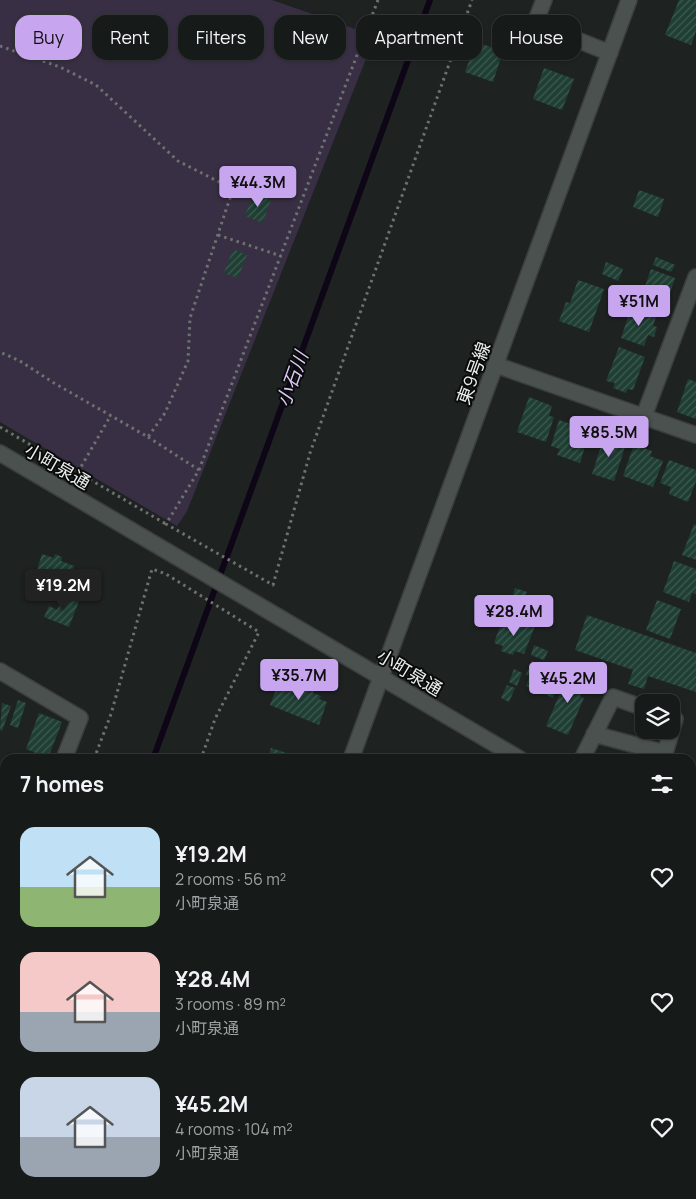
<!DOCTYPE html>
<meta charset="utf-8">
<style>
body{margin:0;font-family:Manrope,"Noto Sans JP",sans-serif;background:#232726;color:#f1f3f6;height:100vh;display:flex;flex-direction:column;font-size:19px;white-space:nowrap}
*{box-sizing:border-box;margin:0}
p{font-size:16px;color:#9ea1a2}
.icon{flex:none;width:28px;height:28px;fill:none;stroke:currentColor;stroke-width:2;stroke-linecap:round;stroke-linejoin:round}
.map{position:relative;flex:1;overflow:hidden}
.side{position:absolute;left:0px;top:754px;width:696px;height:446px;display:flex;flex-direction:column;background:#161a19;border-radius:15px 15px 0 0;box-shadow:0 1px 4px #0004,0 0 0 1px #353838}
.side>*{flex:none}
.guide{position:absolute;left:15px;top:15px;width:666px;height:45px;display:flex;gap:10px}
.fabs{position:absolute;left:635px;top:694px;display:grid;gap:10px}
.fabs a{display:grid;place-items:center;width:45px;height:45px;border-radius:10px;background:#161a19;box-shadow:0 1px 4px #0004,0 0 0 1px #353838;font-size:25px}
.price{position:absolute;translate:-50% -42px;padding:0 11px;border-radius:5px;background:#c8a6ef;color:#111;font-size:16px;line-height:32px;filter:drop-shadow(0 1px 2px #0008)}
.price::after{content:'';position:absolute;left:50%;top:30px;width:15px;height:11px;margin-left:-8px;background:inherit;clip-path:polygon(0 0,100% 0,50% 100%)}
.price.on{background:#222;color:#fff}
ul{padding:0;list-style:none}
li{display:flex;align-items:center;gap:15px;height:125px;padding:0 20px}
li span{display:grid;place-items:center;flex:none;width:140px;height:100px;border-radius:15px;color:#555}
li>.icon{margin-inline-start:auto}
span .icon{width:60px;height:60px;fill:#fffc;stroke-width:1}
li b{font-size:21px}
h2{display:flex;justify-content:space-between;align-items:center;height:60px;padding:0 20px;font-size:21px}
.pill{padding:0 18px;border-radius:15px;background:#161a19;box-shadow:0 1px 4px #0004,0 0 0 1px #353838;font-size:18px;line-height:45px}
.pill.on{background:#c8a6ef;color:#111}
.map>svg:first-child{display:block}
</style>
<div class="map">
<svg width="696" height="1199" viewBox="0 0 696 1199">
<defs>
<pattern id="building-hatch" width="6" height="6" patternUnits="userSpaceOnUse" patternTransform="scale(1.25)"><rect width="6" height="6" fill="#1f3f34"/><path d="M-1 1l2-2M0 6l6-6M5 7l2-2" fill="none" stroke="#405b52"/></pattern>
</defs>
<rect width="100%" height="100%" fill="#1e2321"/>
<path fill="#392f45" d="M 0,0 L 272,0 L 375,36 L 187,511 L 177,526 L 0,422 Z"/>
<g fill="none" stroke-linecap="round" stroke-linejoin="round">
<path stroke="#0e0517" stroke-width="6" d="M 153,759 L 430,0
M 0,1177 L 5,1164"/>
</g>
<path fill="url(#building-hatch)" d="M 679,0 L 696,0 L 696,31 L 691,45 L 665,35 Z
M 476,42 L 503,51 L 493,82 L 465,72 Z
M 544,68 L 574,79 L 562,110 L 533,99 Z
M 639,190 L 664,199 L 658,217 L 633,207 Z
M 254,193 L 271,199 L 263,223 L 245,216 Z
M 233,249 L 247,255 L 238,278 L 224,273 Z
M 656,257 L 675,265 L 671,272 L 653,265 Z
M 606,262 L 623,269 L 618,281 L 602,274 Z
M 651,269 L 675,278 L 664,310 L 640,301 Z
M 578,280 L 604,289 L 589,332 L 559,321 L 566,302 L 570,303 Z
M 631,308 L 656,317 L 653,326 L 657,327 L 654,337 L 648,335 L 644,346 L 621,338 Z
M 619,347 L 645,357 L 633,390 L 628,389 L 626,393 L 613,388 L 615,383 L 606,381 Z
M 688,379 L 696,382 L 696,419 L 677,412 Z
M 529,397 L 552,406 L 549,416 L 554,417 L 546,442 L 517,432 Z
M 559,420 L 583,428 L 582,434 L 588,436 L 580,463 L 557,455 L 560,449 L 551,446 Z
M 605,434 L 621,439 L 620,445 L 625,447 L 614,481 L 592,474 Z
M 634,445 L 652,451 L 650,456 L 663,461 L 653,487 L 623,476 Z
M 669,460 L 696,470 L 696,481 L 688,502 L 669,494 L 671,487 L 660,483 Z
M 694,524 L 696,525 L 696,560 L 682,555 Z
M 42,554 L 54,558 L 55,554 L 62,557 L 61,561 L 74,566 L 69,582 L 37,570 Z
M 674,561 L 696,569 L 696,594 L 692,593 L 689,602 L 663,592 Z
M 515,588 L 527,592 L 520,612 L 508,608 Z
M 63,594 L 79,601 L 69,627 L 44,617 L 49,606 L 57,610 Z
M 657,600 L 681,609 L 670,639 L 646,630 Z
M 587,615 L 696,653 L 696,692 L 648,676 L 644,689 L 628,684 L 633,670 L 575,650 Z
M 520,620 L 535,626 L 524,654 L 515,651 L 513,655 L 501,651 L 503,646 L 494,643 L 502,621 L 518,627 Z
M 534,645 L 548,651 L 544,660 L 531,655 Z
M 532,661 L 563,673 L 553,698 L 526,686 L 530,676 L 526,675 Z
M 514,669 L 522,673 L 517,686 L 509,682 Z
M 570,670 L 588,678 L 580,696 L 584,698 L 568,735 L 546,726 Z
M 281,677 L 314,690 L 313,693 L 321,696 L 319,699 L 327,702 L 319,725 L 270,705 Z
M 507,685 L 515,688 L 509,702 L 501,698 Z
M 18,700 L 26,703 L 18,728 L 10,725 Z
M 2,703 L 11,706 L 2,731 L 0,730 Z
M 39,713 L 62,722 L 48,758 L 26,749 Z
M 271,748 L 303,758 L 303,759 L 268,759 Z
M 5,806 L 5,834 L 0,832 L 0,819 Z
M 0,843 L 5,845 L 5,862 L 2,870 L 0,869 Z
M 691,986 L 696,988 L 695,1033 L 691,1031 Z
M 692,1095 L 696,1097 L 696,1124 L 691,1122 Z
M 691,1144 L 696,1145 L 694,1192 L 691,1191 Z
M 79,1195 L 125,1195 L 123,1199 L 78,1199 Z
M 311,1195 L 335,1195 L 334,1199 L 313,1199 L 310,1198 Z
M 422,1195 L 457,1195 L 456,1199 L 432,1199 Z
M 473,1195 L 506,1195 L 505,1199 L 471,1199 Z"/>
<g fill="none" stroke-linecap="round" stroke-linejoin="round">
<g stroke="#3a3e3c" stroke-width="18">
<path id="minor" d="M 544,0 L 535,23 L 610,53
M 496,365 L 696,435
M 644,416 L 696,277
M 0,453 L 520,759
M 0,671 L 80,718 L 64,759
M 594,734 L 665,753 L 675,719 L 671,717
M 351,759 L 629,0
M 582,759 L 613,697 L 644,708
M 691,860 L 696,863
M 0,923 L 5,910
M 691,1069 L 696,1071
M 661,1195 L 672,1199
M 191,1199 L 192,1195
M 357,1199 L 358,1195"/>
</g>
<path stroke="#6d7270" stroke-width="3" stroke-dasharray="2.5 4" stroke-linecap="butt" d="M 0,46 L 60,67 L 96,85 L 178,161 L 233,189 L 190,318 L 188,361 L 165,413 L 148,437 L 54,383 L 20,361 L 0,352
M 218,235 L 281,256
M 0,427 L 166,524
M 148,437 L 199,470 L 166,524 L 273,585 L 310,453 L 472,0
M 199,470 L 378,0
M 78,472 L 111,415
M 94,759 L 111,714 L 152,569 L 166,574 L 259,632 L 215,719 L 201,759
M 0,997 L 5,982
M 45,1199 L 46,1195
M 213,1199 L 215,1195"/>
<use href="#minor" stroke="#4b514f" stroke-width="15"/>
</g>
<g text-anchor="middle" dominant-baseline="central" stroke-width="4" stroke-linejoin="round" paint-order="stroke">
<g font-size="18" fill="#ebefed" stroke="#090b0b">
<text transform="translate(473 373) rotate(-70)">東9号線</text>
<text transform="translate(58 466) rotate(30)">小町泉通</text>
<text transform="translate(410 672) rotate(31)">小町泉通</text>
</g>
<g font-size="19" font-style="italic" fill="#dec7f9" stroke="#090b0b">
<text transform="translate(292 379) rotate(-70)">小石川</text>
</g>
</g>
</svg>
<div class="fabs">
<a><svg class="icon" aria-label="layers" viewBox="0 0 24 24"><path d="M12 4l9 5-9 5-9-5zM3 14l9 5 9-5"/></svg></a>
</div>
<b class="price" style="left:258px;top:208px">¥44.3M</b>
<b class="price" style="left:639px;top:327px">¥51M</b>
<b class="price" style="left:609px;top:458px">¥85.5M</b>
<b class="price on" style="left:63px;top:611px">¥19.2M</b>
<b class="price" style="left:514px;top:637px">¥28.4M</b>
<b class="price" style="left:299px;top:701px">¥35.7M</b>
<b class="price" style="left:568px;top:704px">¥45.2M</b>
<div class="guide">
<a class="pill on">Buy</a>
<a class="pill">Rent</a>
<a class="pill">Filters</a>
<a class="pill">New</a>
<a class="pill">Apartment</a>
<a class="pill">House</a>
</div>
<section class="side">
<h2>7 homes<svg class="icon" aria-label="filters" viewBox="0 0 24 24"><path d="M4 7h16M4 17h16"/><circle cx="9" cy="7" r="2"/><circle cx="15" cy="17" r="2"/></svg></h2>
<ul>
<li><span style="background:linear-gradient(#bfe0f5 60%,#8fb573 0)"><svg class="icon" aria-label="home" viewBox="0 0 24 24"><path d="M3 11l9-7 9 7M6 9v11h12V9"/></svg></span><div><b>¥19.2M</b><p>2 rooms · 56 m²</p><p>小町泉通</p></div><svg class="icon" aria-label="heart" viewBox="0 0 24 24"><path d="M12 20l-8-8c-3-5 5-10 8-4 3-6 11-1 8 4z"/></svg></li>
<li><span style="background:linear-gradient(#f6c9c9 60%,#9aa5b1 0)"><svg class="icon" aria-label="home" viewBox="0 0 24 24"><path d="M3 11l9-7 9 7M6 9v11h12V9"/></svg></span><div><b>¥28.4M</b><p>3 rooms · 89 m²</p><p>小町泉通</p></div><svg class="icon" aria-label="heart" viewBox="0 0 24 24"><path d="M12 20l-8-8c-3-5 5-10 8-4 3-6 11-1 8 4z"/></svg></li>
<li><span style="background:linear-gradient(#c9d6e8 60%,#9aa5b1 0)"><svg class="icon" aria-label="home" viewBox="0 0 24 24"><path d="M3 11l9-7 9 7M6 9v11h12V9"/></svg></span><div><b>¥45.2M</b><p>4 rooms · 104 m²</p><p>小町泉通</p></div><svg class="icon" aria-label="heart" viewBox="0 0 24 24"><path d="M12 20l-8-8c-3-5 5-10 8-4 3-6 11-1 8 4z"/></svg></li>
</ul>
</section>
</div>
